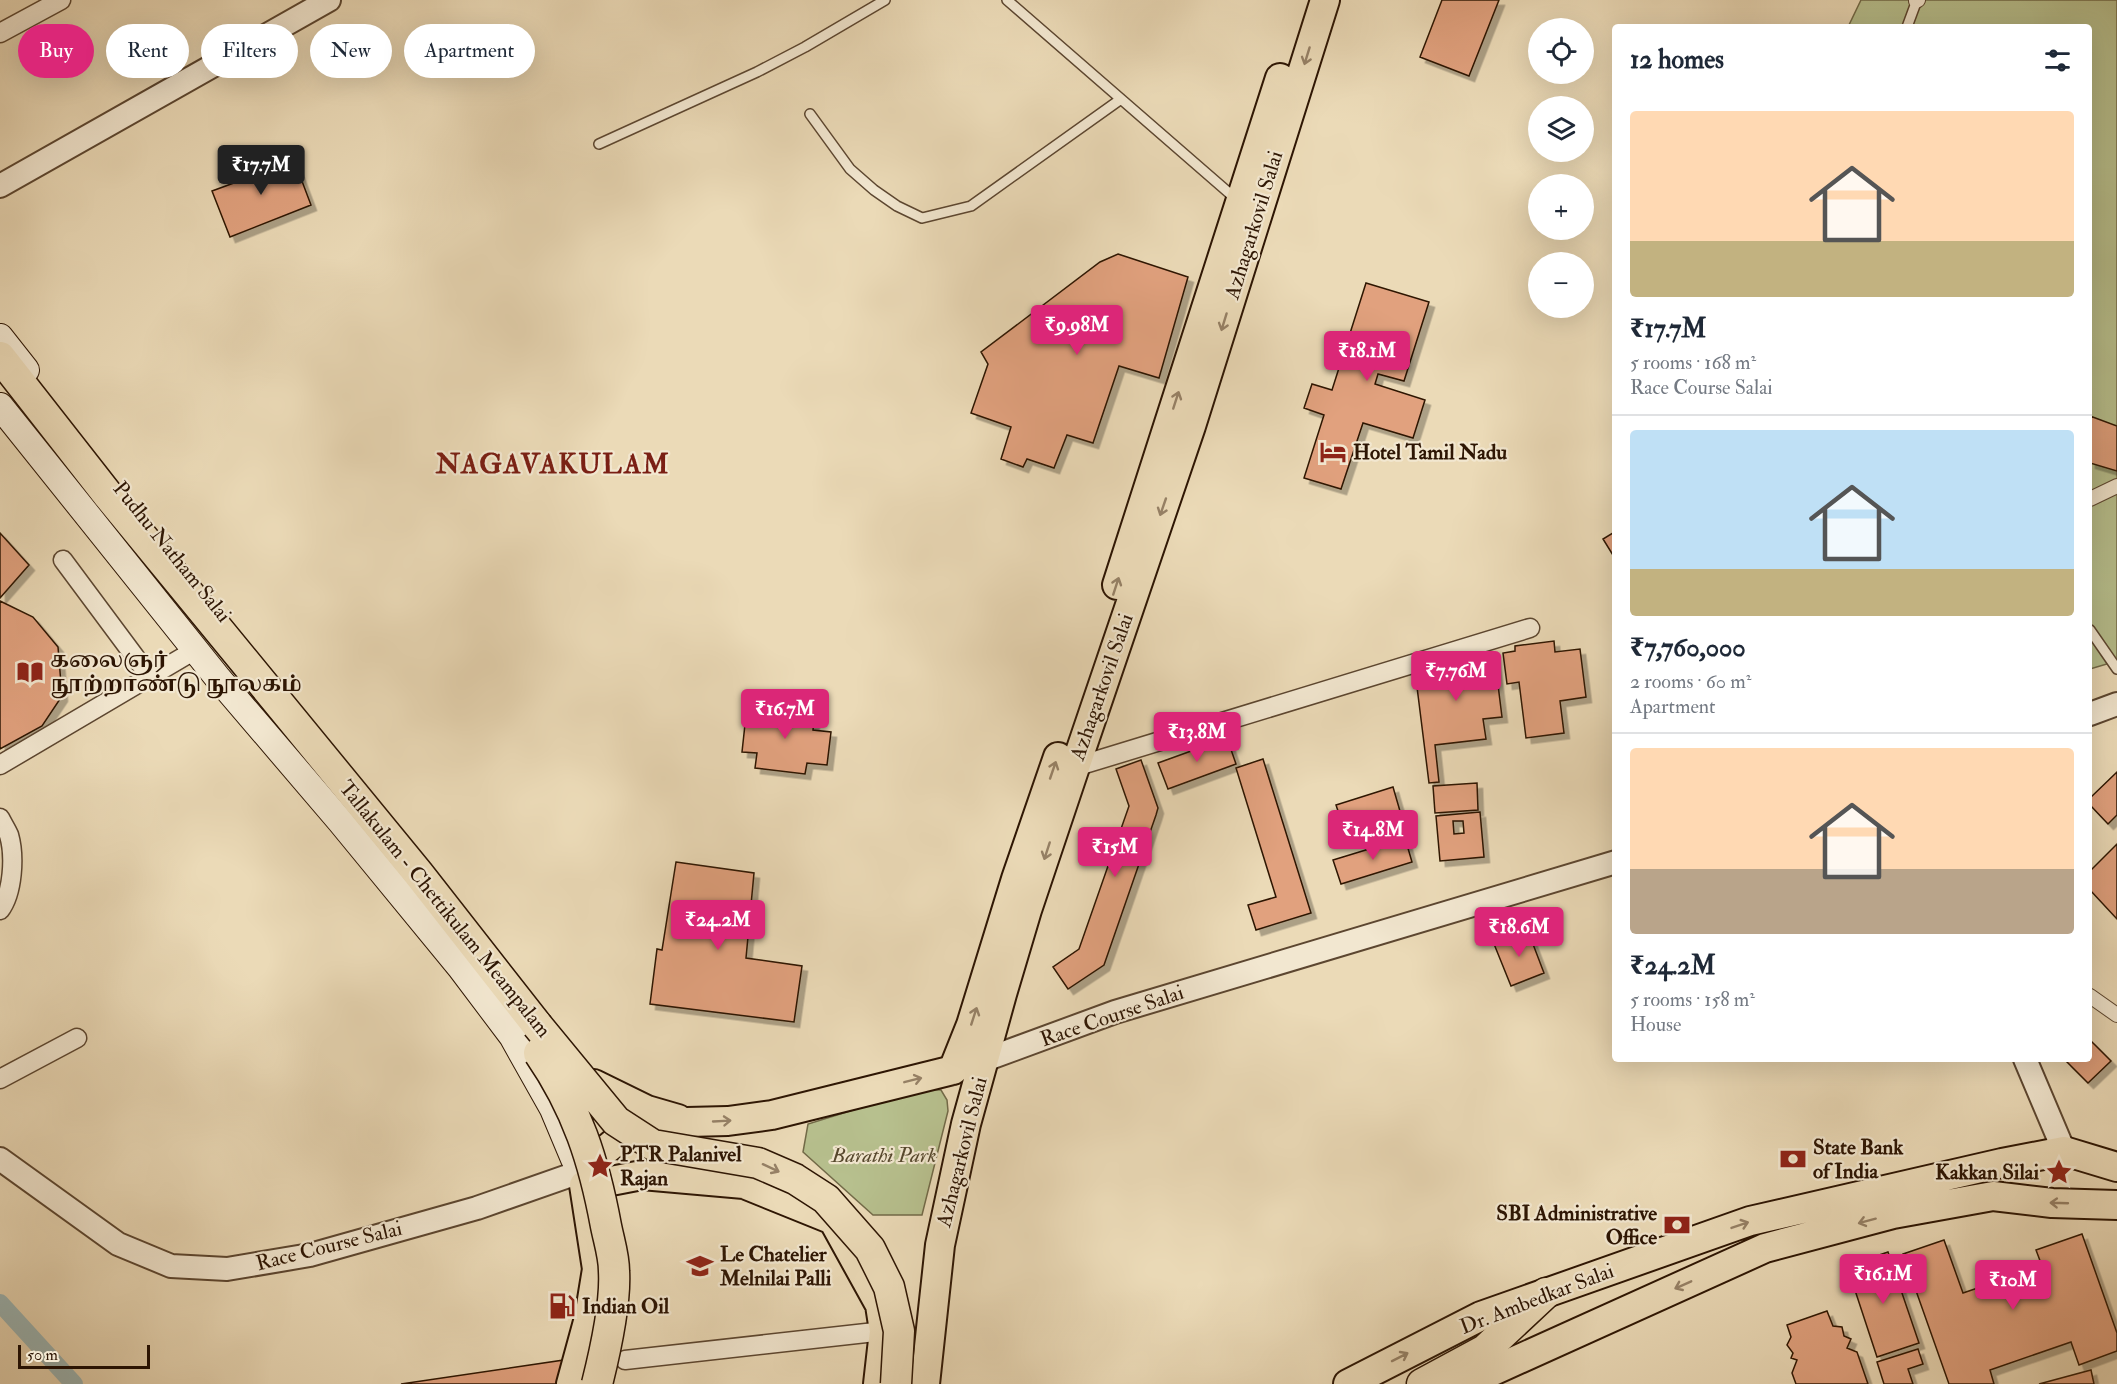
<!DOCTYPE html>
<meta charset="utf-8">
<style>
body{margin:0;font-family:"IM FELL Double Pica","Noto Serif Tamil",serif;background:#f6f6f7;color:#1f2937;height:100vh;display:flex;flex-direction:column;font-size:22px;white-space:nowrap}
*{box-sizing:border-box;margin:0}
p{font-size:20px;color:#747a83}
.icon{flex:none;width:33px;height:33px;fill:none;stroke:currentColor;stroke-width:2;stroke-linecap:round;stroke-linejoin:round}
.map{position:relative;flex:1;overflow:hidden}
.side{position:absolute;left:1612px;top:24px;width:480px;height:1038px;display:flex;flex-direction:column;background:#fff;border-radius:6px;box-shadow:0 6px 24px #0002}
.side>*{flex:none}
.hud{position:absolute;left:18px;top:24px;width:570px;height:54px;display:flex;gap:12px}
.fabs{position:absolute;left:1528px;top:18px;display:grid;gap:12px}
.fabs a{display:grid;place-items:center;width:66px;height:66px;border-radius:50%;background:#fff;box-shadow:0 6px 24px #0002;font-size:30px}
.scale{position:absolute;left:18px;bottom:15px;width:132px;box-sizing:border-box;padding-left:6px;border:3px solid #2d1503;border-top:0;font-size:16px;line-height:21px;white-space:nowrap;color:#2d1503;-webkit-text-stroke:4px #f2e7d0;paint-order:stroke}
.price{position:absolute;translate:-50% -51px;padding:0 14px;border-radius:6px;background:#db2777;color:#fff;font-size:20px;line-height:39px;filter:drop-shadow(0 2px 3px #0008)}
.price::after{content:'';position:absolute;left:50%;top:36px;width:18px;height:14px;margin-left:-9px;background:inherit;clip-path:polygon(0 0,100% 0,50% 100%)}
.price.current{background:#222;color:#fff}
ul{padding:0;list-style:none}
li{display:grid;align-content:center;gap:12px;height:318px;padding:0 18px}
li+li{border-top:2px solid #e0e1e3}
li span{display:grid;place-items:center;height:186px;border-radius:6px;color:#555}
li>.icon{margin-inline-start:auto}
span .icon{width:108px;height:108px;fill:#fffc;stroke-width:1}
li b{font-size:26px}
h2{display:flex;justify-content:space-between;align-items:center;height:72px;padding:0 18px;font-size:26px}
.pill{padding:0 21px;border-radius:27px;background:#fff;box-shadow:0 6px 24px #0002;font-size:21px;line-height:54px}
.pill.current{background:#db2777;color:#fff}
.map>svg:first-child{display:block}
</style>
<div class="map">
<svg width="2117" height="1384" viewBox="0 0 2117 1384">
<defs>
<filter id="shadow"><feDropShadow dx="5.5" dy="5.5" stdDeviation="0" flood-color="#0004"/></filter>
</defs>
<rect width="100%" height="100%" fill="#ebdab7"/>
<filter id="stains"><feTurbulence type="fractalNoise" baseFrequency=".00333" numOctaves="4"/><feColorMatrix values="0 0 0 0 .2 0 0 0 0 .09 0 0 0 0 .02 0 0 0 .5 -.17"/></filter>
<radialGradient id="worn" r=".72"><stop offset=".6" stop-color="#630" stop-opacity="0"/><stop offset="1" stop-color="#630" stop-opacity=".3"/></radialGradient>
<path fill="#b7c08e" stroke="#726a48" stroke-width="1.5" d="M 1861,0 L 2117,0 L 2117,661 L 2090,669 L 2090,27 L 1848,27 Z
M 921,1089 L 941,1090 L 947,1100 L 948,1111 L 922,1215 L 873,1215 L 803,1152 L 808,1124 Z"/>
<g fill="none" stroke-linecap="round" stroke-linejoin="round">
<path stroke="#9cb8b8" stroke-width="18" d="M 0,1303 L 74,1384"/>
</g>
<path fill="#e1a17e" stroke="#2d1503" stroke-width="1.5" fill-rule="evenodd" filter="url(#shadow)" d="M 1442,0 L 1499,0 L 1469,76 L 1420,57 Z
M 261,159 L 266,170 L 294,160 L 311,205 L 230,237 L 212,191 L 242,180 L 238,168 Z
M 1118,254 L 1188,277 L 1159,378 L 1119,366 L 1093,443 L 1067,435 L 1054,468 L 1027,459 L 1023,467 L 1001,459 L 1011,427 L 971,413 L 988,364 L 981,352 L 1100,262 Z
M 1366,283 L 1429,302 L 1404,381 L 1378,374 L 1375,384 L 1425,400 L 1413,438 L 1363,423 L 1341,489 L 1304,478 L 1324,415 L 1304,408 L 1312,384 L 1332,390 Z
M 2090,416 L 2117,426 L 2117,471 L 2090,463 Z
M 1616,531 L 1616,560 L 1603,539 Z
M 0,533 L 29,565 L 0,598 Z
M 0,601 L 33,617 L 58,647 L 62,696 L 42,726 L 0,749 Z
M 1554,641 L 1555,652 L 1580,649 L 1586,697 L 1560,701 L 1564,733 L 1526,738 L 1519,682 L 1507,684 L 1503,653 L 1515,651 L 1515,646 Z
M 1494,653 L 1502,717 L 1483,719 L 1486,739 L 1435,745 L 1439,782 L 1429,783 L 1414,663 Z
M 747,706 L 815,712 L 813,730 L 831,732 L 827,765 L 807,763 L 805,774 L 755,768 L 757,753 L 742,752 Z
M 1227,738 L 1236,764 L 1168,789 L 1158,763 Z
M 1263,759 L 1311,913 L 1256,930 L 1248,905 L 1276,897 L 1236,768 Z
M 1141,760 L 1158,808 L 1156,815 L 1104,965 L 1068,989 L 1053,967 L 1079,949 L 1129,806 L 1116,769 Z
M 2117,772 L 2117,815 L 2108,824 L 2090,805 L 2090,798 Z
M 1477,783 L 1478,810 L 1435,813 L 1433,786 Z
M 1393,787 L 1402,818 L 1346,835 L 1336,805 Z
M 1480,812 L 1484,857 L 1440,861 L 1436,816 ZM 1453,821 L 1463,821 L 1464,833 L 1454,834 Z
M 1405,838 L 1412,862 L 1341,884 L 1333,860 Z
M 2117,844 L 2117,919 L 2090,890 L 2090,871 Z
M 676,862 L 754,873 L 746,958 L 802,966 L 794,1022 L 650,1004 L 657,949 L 662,950 Z
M 1528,931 L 1544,973 L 1511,986 L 1494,944 Z
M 2090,1040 L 2111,1061 L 2088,1083 L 2066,1061 L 2068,1059 L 2090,1059 Z
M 2082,1234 L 2117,1333 L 2117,1351 L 2079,1365 L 2071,1342 L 1990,1370 L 1994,1384 L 1949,1384 L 1903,1254 L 1944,1240 L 1963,1293 L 2042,1266 L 2036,1250 Z
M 1888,1252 L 1919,1343 L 1877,1357 L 1847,1266 Z
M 1827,1311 L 1833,1326 L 1842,1327 L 1844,1336 L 1851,1339 L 1847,1348 L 1857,1352 L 1868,1384 L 1796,1384 L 1792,1373 L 1797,1360 L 1791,1358 L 1793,1353 L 1787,1345 L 1791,1337 L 1787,1325 Z
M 1918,1349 L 1923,1364 L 1908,1369 L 1913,1384 L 1884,1384 L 1877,1362 Z
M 564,1360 L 557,1384 L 401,1384 Z
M 2091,1370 L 2094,1384 L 2039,1384 Z"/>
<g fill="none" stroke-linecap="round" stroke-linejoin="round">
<g stroke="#5c4630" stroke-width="12">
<path id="service" d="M 1007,0 L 1236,199
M 1907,27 L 1917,0
M 810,114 L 850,169 L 874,190 L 897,206 L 922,218 L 971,206 L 1121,99
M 599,144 L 757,72 L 805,47 L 885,0
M 2090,630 L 2117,669"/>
</g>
<g stroke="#5c4630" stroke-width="16">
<path id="pedestrian" d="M 1916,1 L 1918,0
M 2090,499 L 2117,486
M 2090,996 L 2117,1015"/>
</g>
<g stroke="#5c4630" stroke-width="21">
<path id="minor" d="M 0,33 L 61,0
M 63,560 L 150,677
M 0,765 L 195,650
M 1075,767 L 1530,628
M 0,818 C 3,824 7,830 9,835 C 15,856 13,893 0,910
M 0,1079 L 77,1038
M 625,1360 L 884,1331"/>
</g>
<g stroke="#5c4630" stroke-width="26">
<path id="tertiary" d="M 0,186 L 329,0
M 2090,714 L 2117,704
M 2025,1059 L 2064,1151
M 971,1065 L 1115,1012 L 1616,862
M 0,1159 L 118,1244 L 171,1266 L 227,1269 L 310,1255 L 477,1208 L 574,1174"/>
</g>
<g stroke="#2d1503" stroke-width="28">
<path id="secondary" d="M 0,337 L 26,370
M 0,406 L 217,677 L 340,821 L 460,967 L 512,1036 L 553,1109 L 574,1159"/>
</g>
<g stroke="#2d1503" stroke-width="32">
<path id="primary" d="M 1117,585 L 1280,78
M 953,1070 L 971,1025 L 1016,879 L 1058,757
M 594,1084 L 647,1110 L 678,1119
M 608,1148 L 626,1133 L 654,1125 L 687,1122 L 728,1121 L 772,1115 L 953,1070
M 611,1181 L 642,1175 L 744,1184 L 833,1220 L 880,1305 L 884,1331 L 878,1384
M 571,1384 L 589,1318 L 597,1269 L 584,1185
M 925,1384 L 940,1245 L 966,1124 L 1002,994 L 1027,910 L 1075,767 L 1191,426 L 1325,0
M 1348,1384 L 1481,1316 L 1750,1221 L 2002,1163 L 2064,1151 L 2117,1167
M 1464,1384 L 1765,1248 L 1893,1214 L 1993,1196 L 2052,1203 L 2117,1205"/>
</g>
<g stroke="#2d1503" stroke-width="33">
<path id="trunk" d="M 0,357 L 108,495 L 418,873 L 537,1025
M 1422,1384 L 1485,1350 L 1546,1293"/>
</g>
<use href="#service" stroke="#f2e7d0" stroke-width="9"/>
<use href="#pedestrian" stroke="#f2e7d0" stroke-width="14"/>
<use href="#minor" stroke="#f2e7d0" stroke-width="18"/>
<use href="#tertiary" stroke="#f2e7d0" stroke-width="22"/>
<use href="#secondary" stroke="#f2e7d0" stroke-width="26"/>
<use href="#primary" stroke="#ebdab7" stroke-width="28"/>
<use href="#trunk" stroke="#ebdab7" stroke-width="30"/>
<g stroke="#2d1503" stroke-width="33" stroke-linecap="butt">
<path id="trunk-bridge" d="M 537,1025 L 616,1121 L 653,1145 L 758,1163 L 795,1179 L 826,1199 L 870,1249 L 889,1287 L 899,1331 L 896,1384
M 539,1053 C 577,1108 594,1161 606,1226 C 609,1241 614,1256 614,1271 C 616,1304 605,1352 597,1384"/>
</g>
<use href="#trunk-bridge" stroke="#ebdab7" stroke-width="30"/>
</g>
<defs><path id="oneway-shaft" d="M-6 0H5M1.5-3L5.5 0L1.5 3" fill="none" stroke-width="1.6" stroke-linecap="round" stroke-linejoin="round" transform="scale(1.5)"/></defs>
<g stroke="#968166">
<use href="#oneway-shaft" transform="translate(1307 56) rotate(107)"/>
<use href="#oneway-shaft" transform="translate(1224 322) rotate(107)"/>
<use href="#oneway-shaft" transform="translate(1176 400) rotate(-72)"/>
<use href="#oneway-shaft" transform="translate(1163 507) rotate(109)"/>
<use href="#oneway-shaft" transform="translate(1116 586) rotate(-72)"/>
<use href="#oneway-shaft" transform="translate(1053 770) rotate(-71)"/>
<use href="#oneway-shaft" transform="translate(1047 851) rotate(108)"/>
<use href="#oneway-shaft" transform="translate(974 1016) rotate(-72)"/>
<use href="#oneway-shaft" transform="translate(913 1080) rotate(-14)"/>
<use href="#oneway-shaft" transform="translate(722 1121) rotate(-3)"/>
<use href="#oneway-shaft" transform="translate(771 1168) rotate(25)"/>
<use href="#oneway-shaft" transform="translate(2059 1203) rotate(-178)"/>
<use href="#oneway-shaft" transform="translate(1867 1221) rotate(165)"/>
<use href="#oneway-shaft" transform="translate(1740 1225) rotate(-19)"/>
<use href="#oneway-shaft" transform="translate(1683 1285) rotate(156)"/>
<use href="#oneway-shaft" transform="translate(1400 1357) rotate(-27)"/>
</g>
<defs>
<g id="hotel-bare" transform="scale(2.07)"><path d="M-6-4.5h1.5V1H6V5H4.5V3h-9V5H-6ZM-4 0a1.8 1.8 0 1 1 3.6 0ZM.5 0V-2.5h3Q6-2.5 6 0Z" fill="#8f2418" stroke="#f2e7d0" stroke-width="2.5" paint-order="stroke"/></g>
<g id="library-bare" transform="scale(2.07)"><path d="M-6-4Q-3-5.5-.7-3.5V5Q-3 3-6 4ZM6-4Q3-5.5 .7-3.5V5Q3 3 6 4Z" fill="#8f2418" stroke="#f2e7d0" stroke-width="2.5" paint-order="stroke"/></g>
<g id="bank-bare" transform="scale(2.07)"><path d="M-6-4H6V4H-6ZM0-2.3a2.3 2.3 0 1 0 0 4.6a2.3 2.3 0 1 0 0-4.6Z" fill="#8f2418" stroke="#f2e7d0" stroke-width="2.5" paint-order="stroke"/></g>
<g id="sight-bare" transform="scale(2.07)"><path d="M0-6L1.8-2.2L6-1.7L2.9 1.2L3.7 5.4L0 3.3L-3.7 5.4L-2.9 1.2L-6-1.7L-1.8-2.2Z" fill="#8f2418" stroke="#f2e7d0" stroke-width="2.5" paint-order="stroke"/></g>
<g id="school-bare" transform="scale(2.07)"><path d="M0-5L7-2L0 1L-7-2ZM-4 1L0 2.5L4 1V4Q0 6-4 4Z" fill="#8f2418" stroke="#f2e7d0" stroke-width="2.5" paint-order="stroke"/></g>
<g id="fuel-bare" transform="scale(2.07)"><path d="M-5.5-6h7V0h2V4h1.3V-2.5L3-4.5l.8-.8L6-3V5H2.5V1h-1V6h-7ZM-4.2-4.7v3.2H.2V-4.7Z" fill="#8f2418" stroke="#f2e7d0" stroke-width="2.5" paint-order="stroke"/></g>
</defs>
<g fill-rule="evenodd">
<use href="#hotel-bare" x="1333" y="452"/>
<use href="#library-bare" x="30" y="672"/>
<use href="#bank-bare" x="1793" y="1159"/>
<use href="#sight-bare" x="600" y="1166"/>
<use href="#sight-bare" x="2059" y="1172"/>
<use href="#bank-bare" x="1677" y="1225"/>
<use href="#school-bare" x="700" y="1266"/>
<use href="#fuel-bare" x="562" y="1306"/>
</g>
<g text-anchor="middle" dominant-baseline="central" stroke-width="4.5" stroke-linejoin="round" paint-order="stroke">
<g font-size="21" fill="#2d1503" stroke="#f2e7d0">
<text transform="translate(1254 225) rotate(-73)">Azhagarkovil Salai</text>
<text transform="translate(172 552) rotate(51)">Pudhu Natham Salai</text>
<text transform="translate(1102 687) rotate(-71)">Azhagarkovil Salai</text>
<text transform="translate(445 909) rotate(51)">Tallakulam - Chettikulam Meampalam</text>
<text transform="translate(1112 1016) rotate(-19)">Race Course Salai</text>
<text transform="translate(962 1152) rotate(-76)">Azhagarkovil Salai</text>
<text transform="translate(329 1246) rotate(-14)">Race Course Salai</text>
<text transform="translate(1537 1299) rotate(-21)">Dr. Ambedkar Salai</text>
</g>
<g font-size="21" font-weight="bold" fill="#2d1503" stroke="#f2e7d0" text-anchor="start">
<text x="1353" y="452">Hotel Tamil Nadu</text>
<text x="50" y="660">கலைஞர்<tspan x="50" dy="24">நூற்றாண்டு நூலகம்</tspan></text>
<text x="1813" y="1147">State Bank<tspan x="1813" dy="24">of India</tspan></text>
<text x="620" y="1154">PTR Palanivel<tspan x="620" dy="24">Rajan</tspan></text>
<text x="2039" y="1172" text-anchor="end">Kakkan Silai</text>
<text x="1657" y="1213" text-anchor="end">SBI Administrative<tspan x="1657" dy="24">Office</tspan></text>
<text x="720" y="1254">Le Chatelier<tspan x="720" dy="24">Melnilai Palli</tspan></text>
<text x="582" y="1306">Indian Oil</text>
</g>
<g font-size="21" font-style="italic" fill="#56482d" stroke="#f2e7d0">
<text x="884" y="1155">Barathi Park</text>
</g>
<g font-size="27" font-weight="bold" letter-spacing="1.5" fill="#7a1f14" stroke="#f2e7d0">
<text x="553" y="464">NAGAVAKULAM</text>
</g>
</g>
<rect width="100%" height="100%" filter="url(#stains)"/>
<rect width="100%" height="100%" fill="url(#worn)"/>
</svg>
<div class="fabs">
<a><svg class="icon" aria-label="locate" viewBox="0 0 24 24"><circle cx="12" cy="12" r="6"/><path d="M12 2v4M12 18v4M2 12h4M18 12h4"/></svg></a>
<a><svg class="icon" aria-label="layers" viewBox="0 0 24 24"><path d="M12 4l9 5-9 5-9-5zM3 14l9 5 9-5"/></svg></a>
<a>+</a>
<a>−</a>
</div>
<div class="scale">50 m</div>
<b class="price current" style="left:261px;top:196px">₹17.7M</b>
<b class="price" style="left:1077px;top:356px">₹9.98M</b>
<b class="price" style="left:1367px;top:382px">₹18.1M</b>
<b class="price" style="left:1456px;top:702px">₹7.76M</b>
<b class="price" style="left:785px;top:740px">₹16.7M</b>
<b class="price" style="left:1197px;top:763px">₹13.8M</b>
<b class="price" style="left:1373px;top:861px">₹14.8M</b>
<b class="price" style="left:1115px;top:878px">₹15M</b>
<b class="price" style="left:718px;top:951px">₹24.2M</b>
<b class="price" style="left:1519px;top:958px">₹18.6M</b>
<b class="price" style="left:1883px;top:1305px">₹16.1M</b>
<b class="price" style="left:2013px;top:1311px">₹10M</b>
<div class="hud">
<a class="pill current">Buy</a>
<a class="pill">Rent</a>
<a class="pill">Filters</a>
<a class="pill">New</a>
<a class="pill">Apartment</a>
</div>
<section class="side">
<h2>12 homes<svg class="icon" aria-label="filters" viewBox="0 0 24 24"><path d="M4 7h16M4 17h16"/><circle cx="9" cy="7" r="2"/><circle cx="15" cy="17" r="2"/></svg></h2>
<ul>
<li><span style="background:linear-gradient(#ffd9b3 70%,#c2b280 0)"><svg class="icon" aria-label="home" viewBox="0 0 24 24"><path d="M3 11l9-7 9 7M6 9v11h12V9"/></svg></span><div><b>₹17.7M</b><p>5 rooms · 168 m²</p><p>Race Course Salai</p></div></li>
<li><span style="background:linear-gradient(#bfe0f5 75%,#c2b280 0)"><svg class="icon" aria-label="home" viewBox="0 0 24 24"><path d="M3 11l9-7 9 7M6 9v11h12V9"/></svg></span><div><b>₹7,760,000</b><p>2 rooms · 60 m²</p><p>Apartment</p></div></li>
<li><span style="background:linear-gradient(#ffd9b3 65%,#b9a48a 0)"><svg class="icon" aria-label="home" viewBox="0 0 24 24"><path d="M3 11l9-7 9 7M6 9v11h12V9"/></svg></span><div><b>₹24.2M</b><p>5 rooms · 158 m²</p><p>House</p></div></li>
</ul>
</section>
</div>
